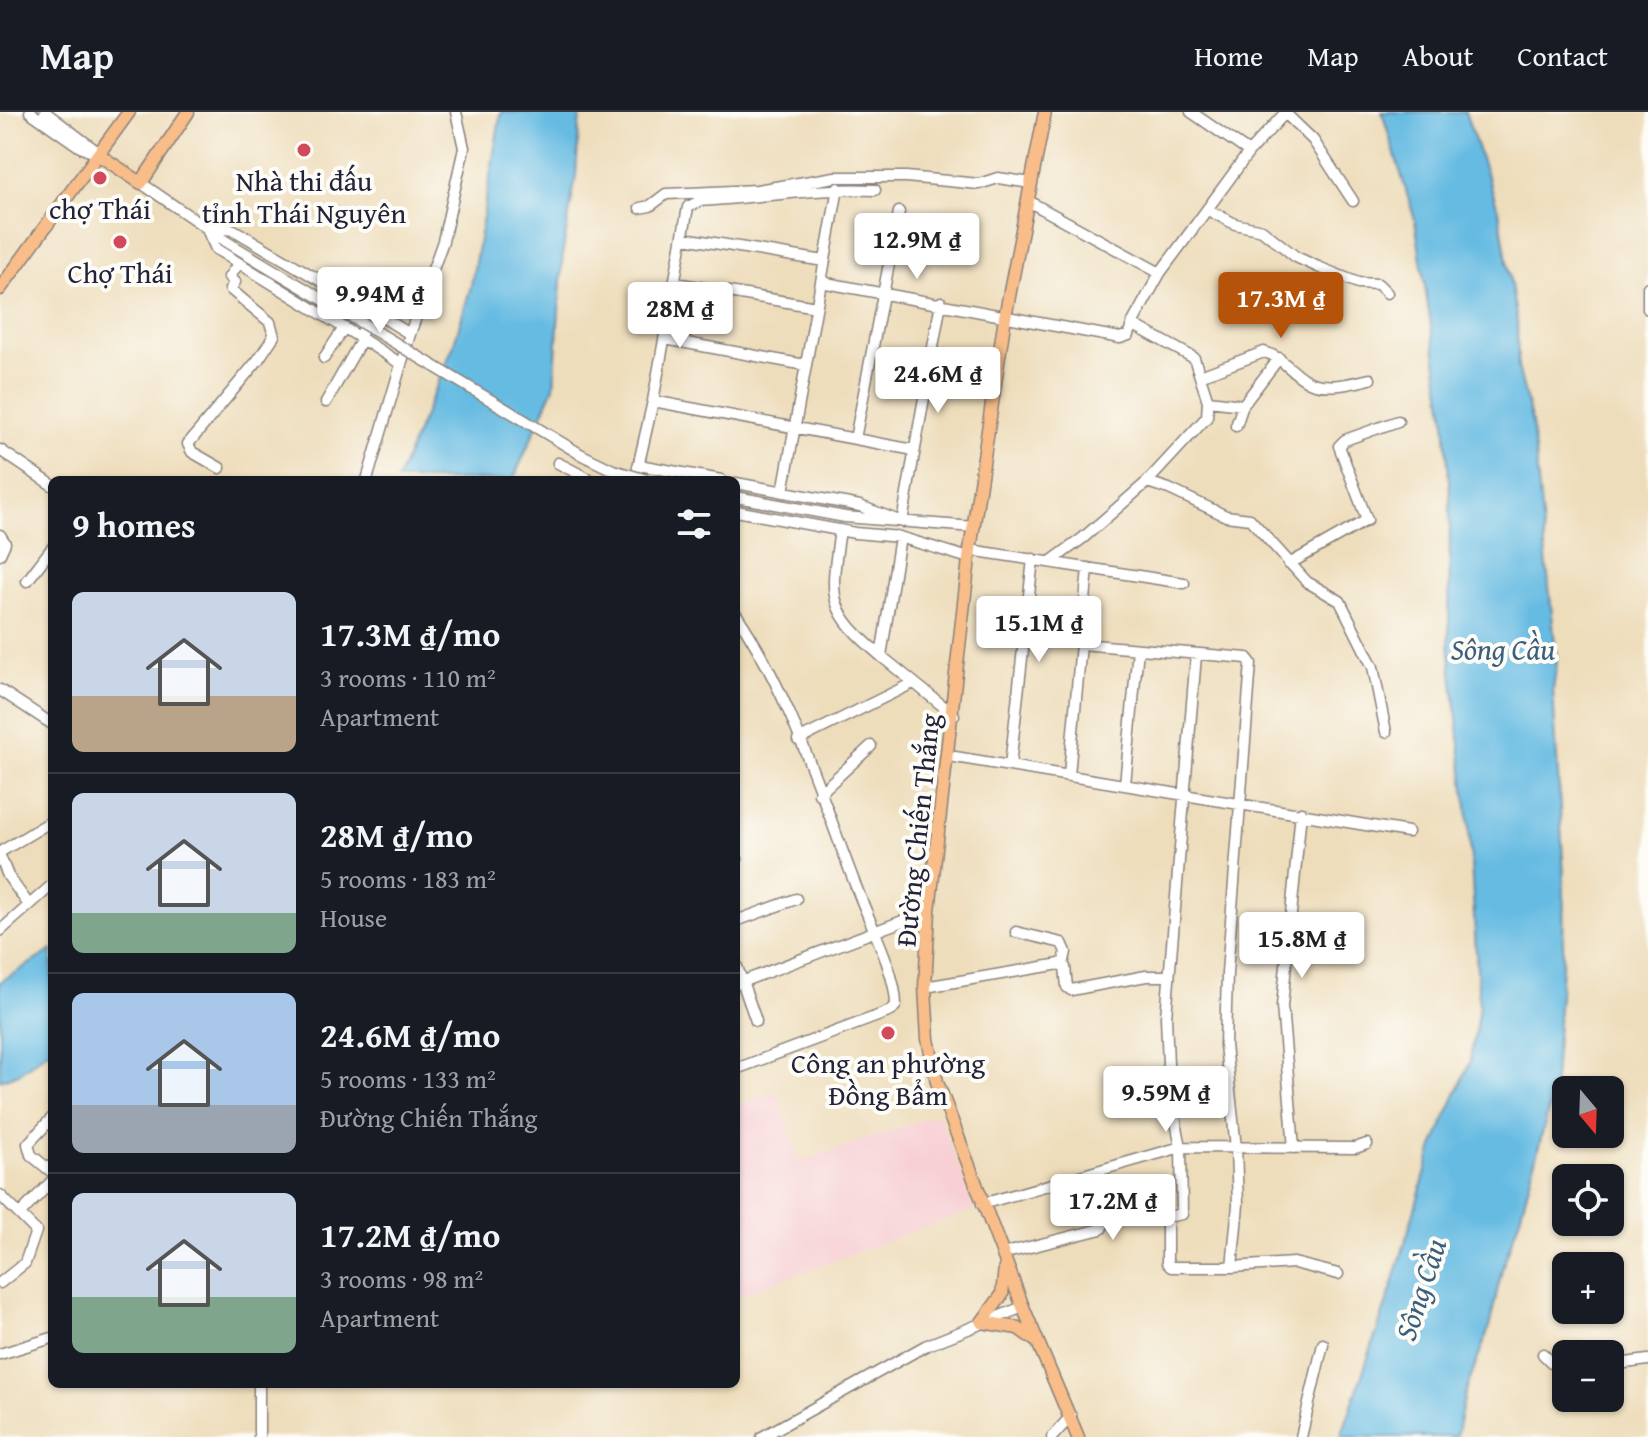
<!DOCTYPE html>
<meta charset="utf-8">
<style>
body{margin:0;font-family:"Gentium Book Plus",serif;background:#20242c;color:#f1f3f6;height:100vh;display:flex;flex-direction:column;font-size:30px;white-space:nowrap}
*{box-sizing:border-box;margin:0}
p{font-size:26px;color:#9ea1a6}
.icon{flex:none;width:44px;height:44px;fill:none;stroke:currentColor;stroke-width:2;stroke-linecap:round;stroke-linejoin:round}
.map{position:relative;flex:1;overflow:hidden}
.side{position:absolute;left:48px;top:364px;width:692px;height:912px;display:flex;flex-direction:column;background:#171b24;border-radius:12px;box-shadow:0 2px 6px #0004}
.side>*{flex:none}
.needle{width:52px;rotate:161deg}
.controls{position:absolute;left:1552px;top:964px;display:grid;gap:16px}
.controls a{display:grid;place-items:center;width:72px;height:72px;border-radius:12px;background:#171b24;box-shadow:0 2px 6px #0004;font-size:40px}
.price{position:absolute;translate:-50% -68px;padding:0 18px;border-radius:8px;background:#fff;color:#222;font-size:26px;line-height:52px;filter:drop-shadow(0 2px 4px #0008)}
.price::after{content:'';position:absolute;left:50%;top:48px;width:24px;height:18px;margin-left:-12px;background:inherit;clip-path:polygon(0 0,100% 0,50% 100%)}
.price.current{background:#b45309;color:#fff}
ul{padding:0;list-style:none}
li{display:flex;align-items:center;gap:24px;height:200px;padding:0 24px}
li+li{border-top:2px solid #363941}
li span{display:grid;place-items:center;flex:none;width:224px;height:160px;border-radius:12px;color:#555}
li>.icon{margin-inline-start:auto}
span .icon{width:96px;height:96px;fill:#fffc;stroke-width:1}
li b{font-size:34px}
h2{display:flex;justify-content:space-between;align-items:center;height:96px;padding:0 24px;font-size:34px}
header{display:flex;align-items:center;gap:48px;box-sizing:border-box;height:112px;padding:0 40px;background:#171b24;border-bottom:2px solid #363941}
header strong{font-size:38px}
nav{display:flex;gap:44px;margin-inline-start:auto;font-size:28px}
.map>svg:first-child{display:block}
</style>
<header>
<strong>Map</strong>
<nav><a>Home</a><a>Map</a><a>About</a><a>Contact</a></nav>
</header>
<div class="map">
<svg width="1648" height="1325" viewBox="0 0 1648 1325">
<rect width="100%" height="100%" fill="#fdfcf7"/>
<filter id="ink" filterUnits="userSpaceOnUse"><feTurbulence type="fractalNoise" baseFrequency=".0125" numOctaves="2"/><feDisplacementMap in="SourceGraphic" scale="16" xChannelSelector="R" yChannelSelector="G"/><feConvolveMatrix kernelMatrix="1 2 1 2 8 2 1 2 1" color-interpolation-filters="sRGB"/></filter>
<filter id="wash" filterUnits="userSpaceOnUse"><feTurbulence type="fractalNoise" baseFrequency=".006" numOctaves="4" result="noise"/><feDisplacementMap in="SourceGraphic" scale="32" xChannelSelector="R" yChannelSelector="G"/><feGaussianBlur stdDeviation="1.8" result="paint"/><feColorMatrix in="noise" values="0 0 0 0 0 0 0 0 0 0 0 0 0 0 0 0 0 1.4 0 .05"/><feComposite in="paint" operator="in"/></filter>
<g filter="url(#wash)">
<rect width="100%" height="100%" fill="#edb"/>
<path fill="#f7cfd4" d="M 777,980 L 800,1050 L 938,1002 L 975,1097 L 736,1184 L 736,994 Z"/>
<path fill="#66bbe2" stroke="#446e8e" stroke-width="2" d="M 501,0 L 580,0 L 576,63 L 563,138 L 554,275 L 513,368 L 397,368 L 453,235 L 471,174 Z
M 1382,0 L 1465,0 L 1499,99 L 1517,210 L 1518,255 L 1532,311 L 1557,551 L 1553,578 L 1564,764 L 1563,840 L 1553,981 L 1520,1105 L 1502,1157 L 1489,1216 L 1465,1282 L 1456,1325 L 1341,1325 L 1392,1175 L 1433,1035 L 1470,950 L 1479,895 L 1469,714 L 1449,533 L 1450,384 L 1445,307 L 1415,108 Z
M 52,838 L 52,936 L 19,961 L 0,968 L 0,870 Z"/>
</g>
<g filter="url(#ink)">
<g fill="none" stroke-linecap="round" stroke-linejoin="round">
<g stroke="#88807b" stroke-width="13">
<path id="minor" d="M 30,0 L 80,35 L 99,43
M 45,0 L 95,38
M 1191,0 L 1249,40
M 1286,2 L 1313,28 L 1353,89
M 141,71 L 227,130
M 1028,89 L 1160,161
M 640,96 L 650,94 L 666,82 L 757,78 L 835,65 L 906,65 L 979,72 L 998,66 L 1031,71
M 1208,98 L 1235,112 L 1262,118 L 1296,145 L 1318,155 L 1358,171 L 1378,172 L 1387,181
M 206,115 L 234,118 L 374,200 L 359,225 L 216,137 Z
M 684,126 L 824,149
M 821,170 L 1120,226 L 1129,223 L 1132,212 L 1194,246 L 1208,289 L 1207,305 L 1147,370 L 1083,426 L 1050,450
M 676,171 L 816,195
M 1648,175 L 1648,197
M 374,200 L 410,222
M 1132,212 L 1160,161 L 1186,126 L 1249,40 L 1286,0
M 359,225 L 401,252
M 665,227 L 805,253
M 324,246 L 344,216
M 1200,264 L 1264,240 C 1284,245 1294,265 1312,271 C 1330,277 1353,271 1370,267
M 653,289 L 914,338
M 1208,289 L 1243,293
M 326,290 L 362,227
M 1236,314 L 1243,293 L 1279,246
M 855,327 L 899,100
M 0,338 L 52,373
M 558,351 L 591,368
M 639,353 L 721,368
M 220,356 L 192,340 L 188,332 L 258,248 L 274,224 L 270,210 L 230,177 L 235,170 L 229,165 L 239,151
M 367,368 L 410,222 L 443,129 L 464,36 L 456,0
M 635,368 L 653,289 L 688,95 L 700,89 C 758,86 817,75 875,78
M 1147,370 L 1169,377 L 1226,404 L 1250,407 L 1307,470 L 1340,489 L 1373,555 L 1386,620
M 736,371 L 860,394 L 902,410 L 941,190
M 783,380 L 838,76
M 736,385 L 845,405 L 974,415
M 736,399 L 855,421 L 900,425 L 881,544 L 954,603
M 840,418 C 830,487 826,497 881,544
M 0,423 L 5,431 L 0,442
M 896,424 L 969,446
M 970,438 L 1184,471
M 1289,452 L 1367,408 L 1339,334 L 1345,328 L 1398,309
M 27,469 L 52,436
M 736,502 C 792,584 821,686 857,777 C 869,809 896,861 896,893 L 891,899 L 736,957
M 1081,532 L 1247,546 L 1251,551 L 1227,861 L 1225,933 L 1236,1036 L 1238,1093 L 1232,1155
M 0,578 L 52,612
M 798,628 L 913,571
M 949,644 L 1408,720
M 1010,654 L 1033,447
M 1069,663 L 1088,456
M 1125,672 L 1138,537
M 819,682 L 871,634
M 0,740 L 52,709
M 0,744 L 8,764 L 29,793
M 736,747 L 737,747
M 736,809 L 796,787
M 0,819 L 52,773
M 1016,820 L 1062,831 L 1066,840 L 1063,853
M 736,852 L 756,909
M 736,872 L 929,799
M 925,875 L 1060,852 L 1065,855 L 1067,875 L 1071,878 L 1146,864 L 1169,864
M 52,1006 L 28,1032 L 31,1043 L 52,1060
M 1294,1036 L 1282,894 L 1301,700
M 0,1083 L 36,1119 L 25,1151 L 0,1171
M 982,1092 L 1181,1035 L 1355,1036 L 1367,1032
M 21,1101 L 52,1069
M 1167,1105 L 1167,1151 L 1171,1155 L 1232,1155 L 1294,1151 L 1338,1162
M 1002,1142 L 1101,1117 L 1109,1101 L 1116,1096 L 1167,1105 L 1182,1102 L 1181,1035 L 1169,975 L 1166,905 L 1196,543
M 0,1242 L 52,1226
M 1543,1242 L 1553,1252 L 1566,1253
M 1610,1253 L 1648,1248
M 259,1325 L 259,1272
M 762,1325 L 925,1234 L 1023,1195
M 1052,1325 L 1071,1304
M 1301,1325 L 1323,1232"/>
</g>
<g stroke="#88807b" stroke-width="15">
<path id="major" d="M 1045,0 L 1005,205 L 970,438 L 929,799 L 925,875 L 928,927 L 937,970 L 1023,1195 L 1078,1325
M 99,43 L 141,71 L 188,0
M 0,177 L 129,0
M 982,1210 L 1002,1183 L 1005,1155
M 982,1210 L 1018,1216 L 1035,1228"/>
</g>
<use href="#minor" stroke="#fff" stroke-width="10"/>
<use href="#major" stroke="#f8bd89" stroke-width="12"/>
<g stroke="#88807b" stroke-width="13" stroke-linecap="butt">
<path id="minor-bridge" d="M 227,130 L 582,343 L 613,358 L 647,368"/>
</g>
<use href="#minor-bridge" stroke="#fff" stroke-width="10"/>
</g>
</g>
<g fill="#d1495b" stroke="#fdfcf7" stroke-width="3">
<circle cx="304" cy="38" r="8"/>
<circle cx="100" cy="66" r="8"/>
<circle cx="120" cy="130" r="8"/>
<circle cx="888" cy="921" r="8"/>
</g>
<g text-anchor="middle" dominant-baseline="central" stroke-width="8" stroke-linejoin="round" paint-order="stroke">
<g font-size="28" fill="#22223b" stroke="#fdfcf7">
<text x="304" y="68">Nhà thi đấu<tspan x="304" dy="32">tỉnh Thái Nguyên</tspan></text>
<text x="100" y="96">chợ Thái</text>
<text x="120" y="160">Chợ Thái</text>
<text x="888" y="950">Công an phường<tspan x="888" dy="32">Đồng Bẩm</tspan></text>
</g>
<g font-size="28" fill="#22223b" stroke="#fdfcf7">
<text transform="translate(917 718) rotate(-84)">Đường Chiến Thắng</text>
</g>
<g font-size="30" font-style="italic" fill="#3d5f7e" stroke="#fdfcf7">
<text x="1503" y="537">Sông Cầu</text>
<text transform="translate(1420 1177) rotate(-72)">Sông Cầu</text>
</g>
</g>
</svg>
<div class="controls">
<a><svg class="needle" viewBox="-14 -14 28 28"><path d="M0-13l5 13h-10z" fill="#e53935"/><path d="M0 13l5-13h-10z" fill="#9ea1a6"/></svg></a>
<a><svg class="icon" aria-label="locate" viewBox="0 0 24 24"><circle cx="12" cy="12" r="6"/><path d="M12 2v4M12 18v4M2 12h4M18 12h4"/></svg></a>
<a>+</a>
<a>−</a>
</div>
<b class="price" style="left:917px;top:169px">12.9M ₫</b>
<b class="price" style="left:380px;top:223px">9.94M ₫</b>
<b class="price current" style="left:1281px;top:228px">17.3M ₫</b>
<b class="price" style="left:680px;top:238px">28M ₫</b>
<b class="price" style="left:938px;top:303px">24.6M ₫</b>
<b class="price" style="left:1039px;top:552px">15.1M ₫</b>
<b class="price" style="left:1302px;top:868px">15.8M ₫</b>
<b class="price" style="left:1166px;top:1022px">9.59M ₫</b>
<b class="price" style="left:1113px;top:1130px">17.2M ₫</b>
<section class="side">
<h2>9 homes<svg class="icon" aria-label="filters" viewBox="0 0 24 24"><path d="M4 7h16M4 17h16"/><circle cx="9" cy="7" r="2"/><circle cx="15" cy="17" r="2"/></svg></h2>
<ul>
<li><span style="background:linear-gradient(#c9d6e8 65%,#b9a48a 0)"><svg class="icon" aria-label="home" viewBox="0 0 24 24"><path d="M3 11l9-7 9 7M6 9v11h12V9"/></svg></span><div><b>17.3M ₫/mo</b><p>3 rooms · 110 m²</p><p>Apartment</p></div></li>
<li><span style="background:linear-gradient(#c9d6e8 75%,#7fa58c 0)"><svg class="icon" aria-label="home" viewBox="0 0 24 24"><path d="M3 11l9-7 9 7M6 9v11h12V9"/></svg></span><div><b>28M ₫/mo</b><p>5 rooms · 183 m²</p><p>House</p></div></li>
<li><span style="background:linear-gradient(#a9c7e8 70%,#9aa5b1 0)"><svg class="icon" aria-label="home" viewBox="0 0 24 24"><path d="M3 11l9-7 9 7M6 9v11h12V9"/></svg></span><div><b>24.6M ₫/mo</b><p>5 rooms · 133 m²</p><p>Đường Chiến Thắng</p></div></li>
<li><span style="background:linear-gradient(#c9d6e8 65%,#7fa58c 0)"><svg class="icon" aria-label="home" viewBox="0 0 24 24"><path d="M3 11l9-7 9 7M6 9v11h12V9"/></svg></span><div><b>17.2M ₫/mo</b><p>3 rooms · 98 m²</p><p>Apartment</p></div></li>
</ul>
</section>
</div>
